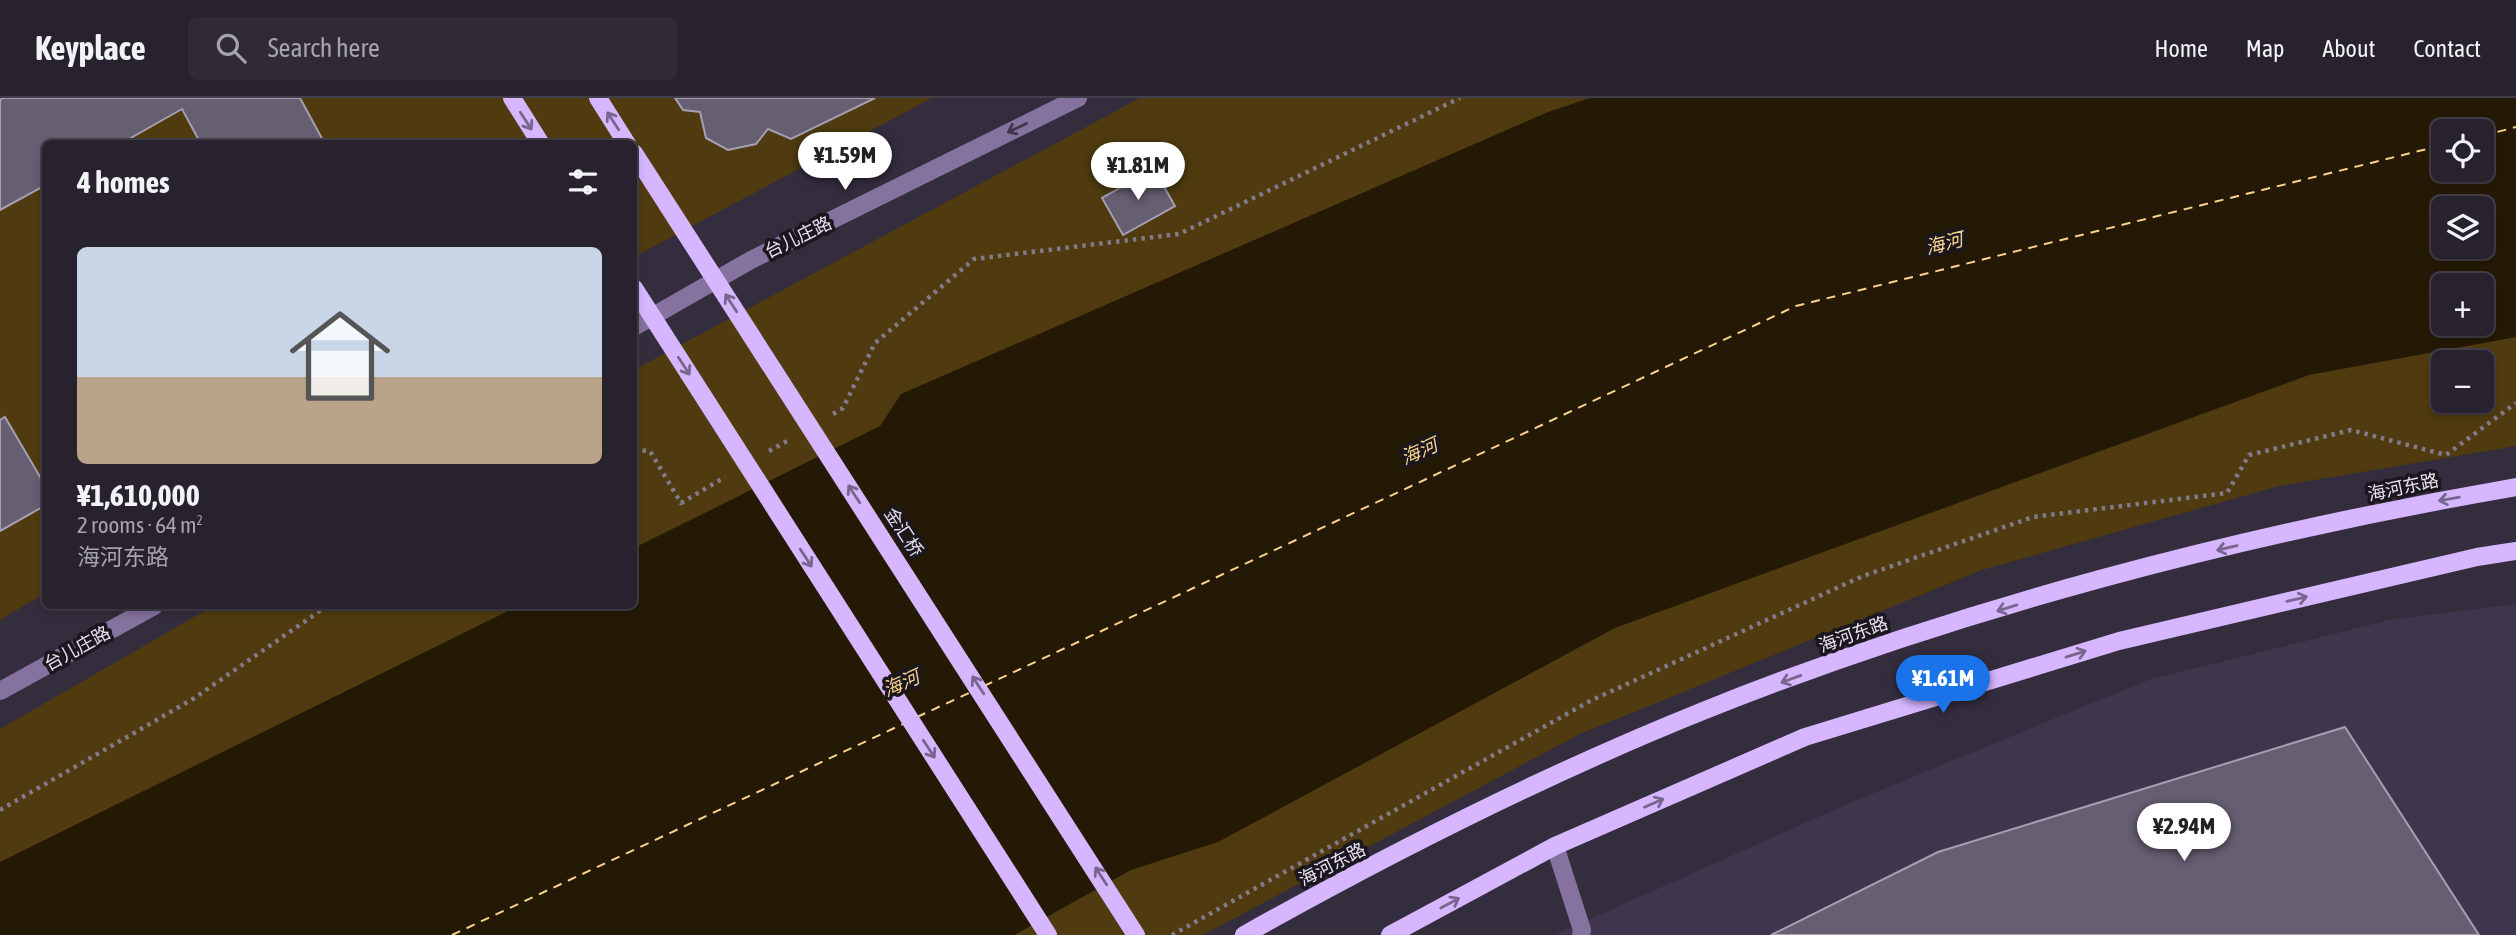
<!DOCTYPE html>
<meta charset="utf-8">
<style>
body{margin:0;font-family:"Asap Condensed","Noto Sans SC",sans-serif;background:#2f2a36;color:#f1f3f6;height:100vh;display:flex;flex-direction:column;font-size:26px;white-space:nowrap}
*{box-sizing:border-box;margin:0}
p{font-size:23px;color:#a4a4aa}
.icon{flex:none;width:38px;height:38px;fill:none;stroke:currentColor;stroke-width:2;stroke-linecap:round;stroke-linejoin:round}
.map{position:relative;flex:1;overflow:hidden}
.drawer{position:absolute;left:42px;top:42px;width:595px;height:469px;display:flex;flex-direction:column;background:#27222e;border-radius:10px;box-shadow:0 4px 10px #0003,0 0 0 2px #433f4a}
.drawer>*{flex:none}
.fabs{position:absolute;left:2431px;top:21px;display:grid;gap:14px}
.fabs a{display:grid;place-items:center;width:63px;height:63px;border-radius:10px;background:#27222e;box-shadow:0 4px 10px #0003,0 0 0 2px #433f4a;font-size:35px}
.price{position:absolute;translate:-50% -60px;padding:0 16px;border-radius:24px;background:#fff;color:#222;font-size:23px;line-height:46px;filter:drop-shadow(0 2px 4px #0008)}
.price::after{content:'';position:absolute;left:50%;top:42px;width:21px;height:16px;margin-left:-10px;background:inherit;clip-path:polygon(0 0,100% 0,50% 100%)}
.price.on{background:#1a73e8;color:#fff}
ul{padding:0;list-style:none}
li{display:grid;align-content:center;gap:14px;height:371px;padding:0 35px}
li+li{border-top:2px solid #433f4a}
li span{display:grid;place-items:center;height:217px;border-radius:10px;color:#555}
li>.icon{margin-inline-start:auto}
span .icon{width:126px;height:126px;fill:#fffc;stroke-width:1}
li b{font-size:30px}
h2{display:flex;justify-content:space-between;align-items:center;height:84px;padding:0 35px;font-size:30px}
header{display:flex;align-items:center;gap:42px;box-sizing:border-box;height:98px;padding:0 35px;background:#27222e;border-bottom:2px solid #433f4a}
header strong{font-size:33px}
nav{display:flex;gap:38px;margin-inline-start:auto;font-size:24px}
.search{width:490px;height:63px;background:#2f2a36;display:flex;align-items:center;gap:18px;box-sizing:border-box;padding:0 24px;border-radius:10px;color:#a4a4aa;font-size:26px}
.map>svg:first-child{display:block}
</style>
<header>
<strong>Keyplace</strong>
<div class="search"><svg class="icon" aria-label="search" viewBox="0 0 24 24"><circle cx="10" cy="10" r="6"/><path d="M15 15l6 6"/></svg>Search here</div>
<nav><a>Home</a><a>Map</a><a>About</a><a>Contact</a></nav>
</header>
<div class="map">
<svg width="2516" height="837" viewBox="0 0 2516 837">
<rect width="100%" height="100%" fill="#342d3e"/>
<path fill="#3f354c" d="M 2516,506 L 2516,837 L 1554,837 L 1852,704 L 2148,582 L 2389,522 Z"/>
<path fill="#4f3b0f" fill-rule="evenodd" d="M 0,0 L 932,0 L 634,159 L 634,46 L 46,46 L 45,495 L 0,522 Z
M 1140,0 L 2516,0 L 2516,348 L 2279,388 L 1982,472 L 1580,636 L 1203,837 L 0,837 L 0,631 L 213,508 L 634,508 L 634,272 ZM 2443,33 L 2482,33 L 2482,72 L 2443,72 ZM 2443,110 L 2482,110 L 2482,149 L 2443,149 ZM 2443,187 L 2482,187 L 2482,226 L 2443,226 ZM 2443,264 L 2482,264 L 2482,303 L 2443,303 Z"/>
<path fill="#241905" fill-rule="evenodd" d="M 1590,0 L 2516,0 L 2516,239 L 2309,277 L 1615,530 L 1218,744 L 1131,772 L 1014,837 L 0,837 L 0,764 L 518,508 L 634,508 L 634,450 L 880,328 L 901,296 L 1548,14 ZM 2443,33 L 2482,33 L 2482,72 L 2443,72 ZM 2443,110 L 2482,110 L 2482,149 L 2443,149 ZM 2443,187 L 2482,187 L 2482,226 L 2443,226 Z"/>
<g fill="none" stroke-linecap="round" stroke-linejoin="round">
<path stroke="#f9d28b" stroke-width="2" stroke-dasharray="9 7" stroke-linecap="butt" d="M 2482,38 L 2516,29
M 984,588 L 1796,208 L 2443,47
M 917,619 L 969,595
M 452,837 L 903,626"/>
</g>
<path fill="#665e71" stroke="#a69eb2" stroke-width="2" d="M 3,0 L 300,0 L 325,46 L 201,46 L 182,11 L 120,46 L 46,46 L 46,87 L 0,112 L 0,2 Z
M 675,0 L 875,0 L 791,41 L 768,31 L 756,46 L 728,52 L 706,40 L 700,14 L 683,12 Z
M 1154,71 L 1175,108 L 1123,137 L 1102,100 Z
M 5,319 L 46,389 L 46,407 L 0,433 L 0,322 Z
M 2345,629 L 2479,837 L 1771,837 L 1938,754 Z"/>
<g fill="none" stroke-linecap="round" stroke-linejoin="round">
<path stroke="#817a89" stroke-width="4.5" stroke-dasharray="3.5 5" stroke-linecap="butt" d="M 833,316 L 843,310 L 875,245 L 974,161 L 1179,136 L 1460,0
M 634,352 L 650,353 L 681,405 L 725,379
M 769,353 L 789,342
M 0,712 L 193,601 L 327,508
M 1172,837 L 1590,603 L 1863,478 L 2033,419 L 2227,395 L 2249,357 L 2351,332 L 2446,357 L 2516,305"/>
<path stroke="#85729e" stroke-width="18" d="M 634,229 L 751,162 L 1078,0
M 0,593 L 154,508
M 1555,748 L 1582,832 L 1581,837"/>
<path stroke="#d6b6ff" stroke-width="18" d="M 512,0 L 541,46
M 598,0 L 627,46
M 1244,837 C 1392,754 1546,676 1703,613 C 1959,510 2244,436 2516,389
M 1390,837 L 1555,748 L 1805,639 L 2119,543 L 2477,459 L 2516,453"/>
<path stroke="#d6b6ff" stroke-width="18" d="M 634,55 L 1136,837
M 634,190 L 1048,837"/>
</g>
<defs><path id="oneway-shaft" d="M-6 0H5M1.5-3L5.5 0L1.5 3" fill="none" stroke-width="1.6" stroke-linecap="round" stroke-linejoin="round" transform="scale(1.75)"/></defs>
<g stroke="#78668f">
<use href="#oneway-shaft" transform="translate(526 23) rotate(57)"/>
<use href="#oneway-shaft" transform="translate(613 23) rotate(-123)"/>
<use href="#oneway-shaft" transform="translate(731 205) rotate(-123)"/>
<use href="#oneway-shaft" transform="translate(684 268) rotate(57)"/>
<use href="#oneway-shaft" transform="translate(854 396) rotate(-123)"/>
<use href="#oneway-shaft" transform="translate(2449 401) rotate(170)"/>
<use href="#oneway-shaft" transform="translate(2227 450) rotate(167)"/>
<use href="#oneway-shaft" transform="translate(806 460) rotate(57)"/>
<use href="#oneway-shaft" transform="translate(2297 501) rotate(-13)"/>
<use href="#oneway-shaft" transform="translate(2007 510) rotate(163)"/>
<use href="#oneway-shaft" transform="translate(2076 556) rotate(-17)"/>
<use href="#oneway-shaft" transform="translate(1791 581) rotate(160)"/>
<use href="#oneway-shaft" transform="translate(978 587) rotate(-123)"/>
<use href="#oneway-shaft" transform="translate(929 651) rotate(57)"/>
<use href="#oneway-shaft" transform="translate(1654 705) rotate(-24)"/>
<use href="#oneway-shaft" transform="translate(1101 778) rotate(-123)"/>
<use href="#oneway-shaft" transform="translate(1450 805) rotate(-28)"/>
</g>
<use stroke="#3f374b" href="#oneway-shaft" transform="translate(1017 30) rotate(154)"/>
<g text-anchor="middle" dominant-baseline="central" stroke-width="7" stroke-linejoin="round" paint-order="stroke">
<g font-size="18" fill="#e7e2ed" stroke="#1a171f">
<text transform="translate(798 139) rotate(-26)">台儿庄路</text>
<text transform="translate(2403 389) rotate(-12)">海河东路</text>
<text transform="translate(904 434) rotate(57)">金汇桥</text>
<text transform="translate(1853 536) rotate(-20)">海河东路</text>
<text transform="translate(77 550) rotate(-29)">台儿庄路</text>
<text transform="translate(1332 766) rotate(-27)">海河东路</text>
</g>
<g font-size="19" font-style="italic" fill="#f9d28b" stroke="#1a171f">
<text transform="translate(1944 145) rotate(-14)">海河</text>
<text transform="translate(1419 353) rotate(-24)">海河</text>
<text transform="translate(901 585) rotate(-24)">海河</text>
</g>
</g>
</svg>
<div class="fabs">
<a><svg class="icon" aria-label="locate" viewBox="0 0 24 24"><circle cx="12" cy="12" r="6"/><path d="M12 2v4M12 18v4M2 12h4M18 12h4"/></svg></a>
<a><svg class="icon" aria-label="layers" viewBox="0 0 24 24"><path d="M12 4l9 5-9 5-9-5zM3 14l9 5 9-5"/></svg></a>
<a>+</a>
<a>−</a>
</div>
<b class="price" style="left:845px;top:94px">¥1.59M</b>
<b class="price" style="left:1138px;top:104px">¥1.81M</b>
<b class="price on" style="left:1943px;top:617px">¥1.61M</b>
<b class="price" style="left:2184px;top:765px">¥2.94M</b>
<section class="drawer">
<h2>4 homes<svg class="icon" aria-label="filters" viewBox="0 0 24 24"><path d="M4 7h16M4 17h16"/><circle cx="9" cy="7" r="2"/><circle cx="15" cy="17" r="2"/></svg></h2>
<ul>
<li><span style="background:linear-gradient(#c9d6e8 60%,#b9a48a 0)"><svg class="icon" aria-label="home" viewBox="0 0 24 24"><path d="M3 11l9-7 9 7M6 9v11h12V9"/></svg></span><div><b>¥1,610,000</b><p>2 rooms · 64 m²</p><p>海河东路</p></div></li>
</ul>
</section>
</div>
